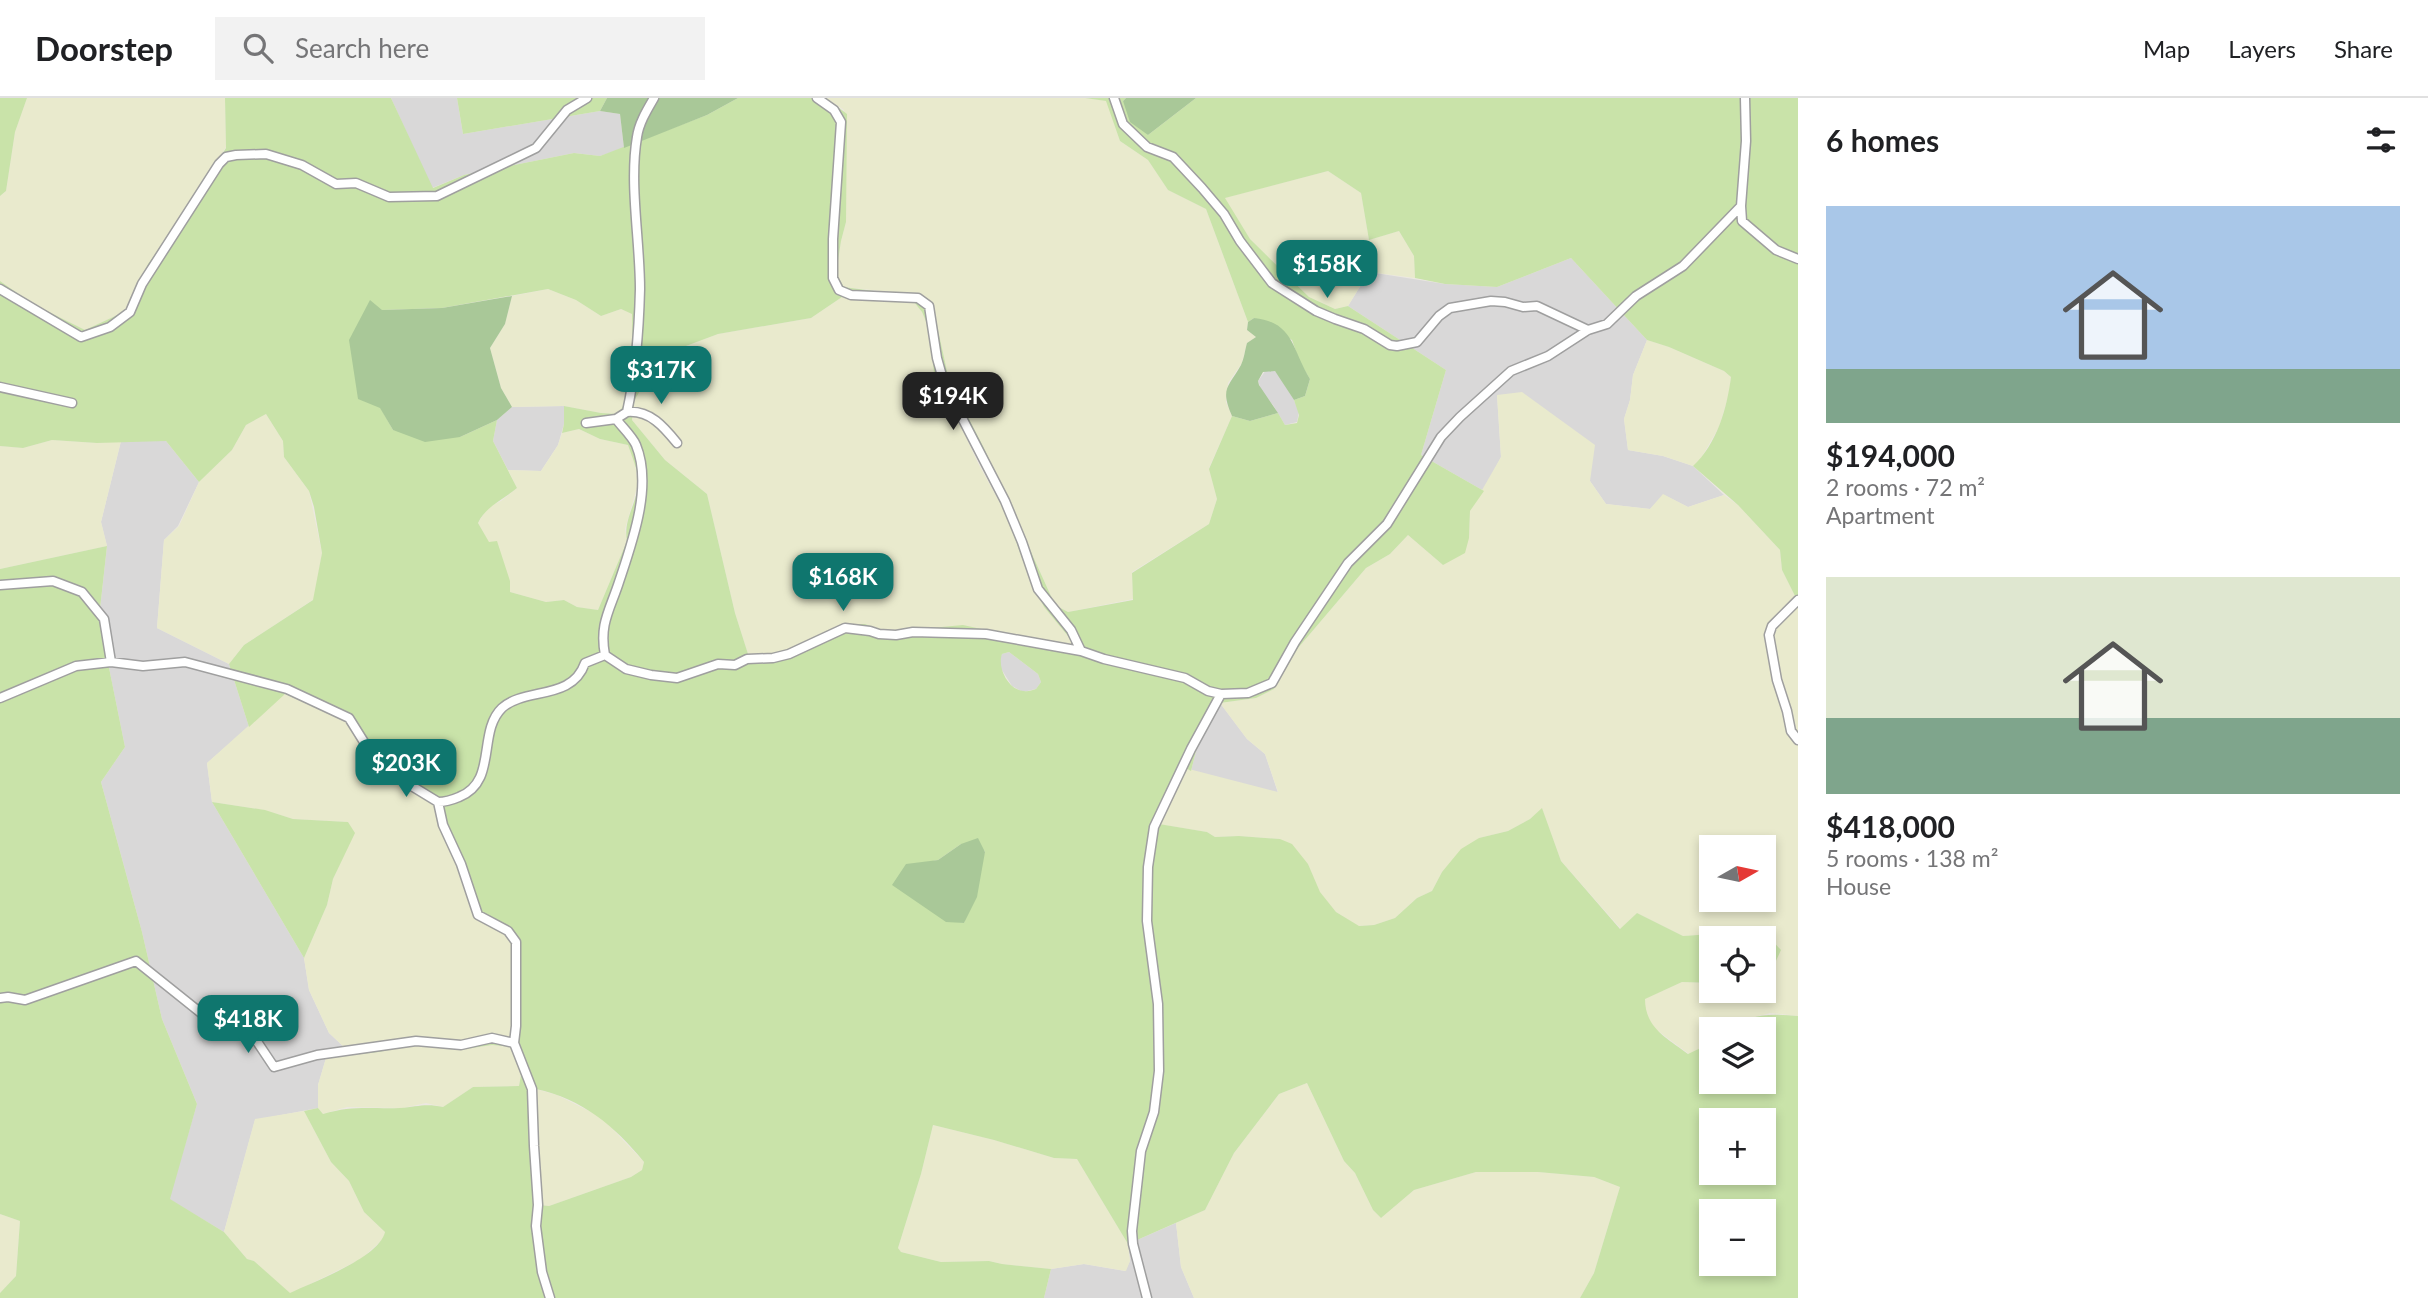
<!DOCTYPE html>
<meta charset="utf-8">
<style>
body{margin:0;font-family:Lato,sans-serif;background:#f2f2f2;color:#202124;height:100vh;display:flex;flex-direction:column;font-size:26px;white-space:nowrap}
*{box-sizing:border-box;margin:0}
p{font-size:23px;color:#757577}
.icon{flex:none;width:38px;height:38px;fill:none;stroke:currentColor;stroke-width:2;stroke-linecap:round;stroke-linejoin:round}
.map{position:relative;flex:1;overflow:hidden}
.side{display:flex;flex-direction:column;background:#fff;width:630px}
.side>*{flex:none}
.needle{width:46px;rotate:81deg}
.tools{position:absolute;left:1699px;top:737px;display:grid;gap:14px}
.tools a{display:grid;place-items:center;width:77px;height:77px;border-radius:0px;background:#fff;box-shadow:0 4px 10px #0003;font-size:35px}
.price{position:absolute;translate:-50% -60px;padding:0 16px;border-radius:14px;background:#0f766e;color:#fff;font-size:23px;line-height:46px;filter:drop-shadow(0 2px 4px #0008)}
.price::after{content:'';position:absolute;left:50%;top:42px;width:21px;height:16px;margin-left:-10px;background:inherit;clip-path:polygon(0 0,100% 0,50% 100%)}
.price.selected{background:#222;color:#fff}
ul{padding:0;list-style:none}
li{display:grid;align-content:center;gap:14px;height:371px;padding:0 28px}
li span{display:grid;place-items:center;height:217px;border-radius:0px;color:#555}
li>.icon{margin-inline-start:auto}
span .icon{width:126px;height:126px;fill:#fffc;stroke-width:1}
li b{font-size:30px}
h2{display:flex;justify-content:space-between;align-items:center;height:84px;padding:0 28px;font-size:30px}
header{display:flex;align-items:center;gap:42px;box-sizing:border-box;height:98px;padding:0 35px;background:#fff;border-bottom:2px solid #e0e0e0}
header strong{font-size:33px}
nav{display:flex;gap:38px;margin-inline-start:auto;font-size:24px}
.search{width:490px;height:63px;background:#f2f2f2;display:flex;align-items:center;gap:18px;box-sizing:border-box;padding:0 24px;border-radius:0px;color:#757577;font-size:26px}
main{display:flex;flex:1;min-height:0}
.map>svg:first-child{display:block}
</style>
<header>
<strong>Doorstep</strong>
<div class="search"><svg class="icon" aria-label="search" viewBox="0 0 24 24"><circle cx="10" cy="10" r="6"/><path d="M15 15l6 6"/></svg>Search here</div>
<nav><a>Map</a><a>Layers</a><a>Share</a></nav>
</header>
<main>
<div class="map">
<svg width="1798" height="1200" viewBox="0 0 1798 1200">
<rect width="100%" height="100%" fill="#ece8e1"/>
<path fill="#d9d8d8" d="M 391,0 L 457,0 L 463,36 L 600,13 L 620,16 L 624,50 L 600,58 L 574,55 L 464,77 L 432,90 Z
M 1571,160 L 1647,242 L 1633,277 L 1630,302 L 1624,321 L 1628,352 L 1663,358 L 1693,368 L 1724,397 L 1688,409 L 1664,397 L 1650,411 L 1606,406 L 1590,383 L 1497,297 L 1501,359 L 1484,393 L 1421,357 L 1446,272 L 1348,208 L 1369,174 L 1445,186 L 1497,189 Z
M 1266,272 L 1275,273 L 1278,276 L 1294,302 L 1299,314 L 1297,324 L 1285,327 L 1273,307 L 1262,294 L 1258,283 Z
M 564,308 L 564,326 L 558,347 L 541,373 L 508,372 L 493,343 L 497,322 L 512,309 Z
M 121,343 L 166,343 L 199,384 L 178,428 L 164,442 L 157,530 L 229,566 L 249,629 L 207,665 L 212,704 L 304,860 L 309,892 L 329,935 L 344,949 L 326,960 L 318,987 L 318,1010 L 255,1022 L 224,1134 L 169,1101 L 197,1006 L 162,921 L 142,834 L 101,684 L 125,649 L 99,520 L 107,448 L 101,424 Z
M 1009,554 L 1038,576 L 1041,584 L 1036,591 L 1023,594 L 1012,588 L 1000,569 L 999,562 L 1002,556 Z
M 1220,605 L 1247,641 L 1265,656 L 1278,695 L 1191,673 L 1197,649 Z
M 1176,1125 L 1181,1169 L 1194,1200 L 1044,1200 L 1051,1171 L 1084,1166 L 1125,1173 L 1130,1163 L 1128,1146 Z"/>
<path fill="#e9eacd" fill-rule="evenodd" d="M 27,0 L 225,0 L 226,49 L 181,121 L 148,166 L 126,213 L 85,232 L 33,206 L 0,183 L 0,98 L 6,93 L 15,34 Z
M 826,0 L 1085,0 L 1107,3 L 1120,43 L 1148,62 L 1168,92 L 1206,111 L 1248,224 L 1247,232 L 1256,239 L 1247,245 L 1242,265 L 1228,285 L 1226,304 L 1232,318 L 1209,370 L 1217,401 L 1209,426 L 1132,474 L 1133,501 L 1068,514 L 1055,507 L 984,350 L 949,282 L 936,223 L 917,197 L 844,189 L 836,176 L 841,143 L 846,124 L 844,12 Z
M 1328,73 L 1361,95 L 1369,142 L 1399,133 L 1414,158 L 1415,180 L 1369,174 L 1348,208 L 1335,211 L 1309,199 L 1250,141 L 1224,100 Z
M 548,191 L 576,202 L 601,218 L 621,211 L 633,216 L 632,269 L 625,307 L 618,316 L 601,315 L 564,308 L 512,309 L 501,290 L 490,250 L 505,226 L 512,198 Z
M 842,199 L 914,204 L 922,214 L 930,233 L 946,296 L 978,365 L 1006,416 L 1029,479 L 1044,509 L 1072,543 L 1073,548 L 935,531 L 888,534 L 865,526 L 842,526 L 795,549 L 764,558 L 748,556 L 735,515 L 707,396 L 665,362 L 632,322 L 634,303 L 644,286 L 670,254 L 718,236 L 811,220 Z
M 1647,242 L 1669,249 L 1724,273 L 1731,279 L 1729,296 L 1719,329 L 1700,362 L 1693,368 L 1663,358 L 1628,352 L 1624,321 L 1630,302 L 1633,277 Z
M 1522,294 L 1595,347 L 1590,383 L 1606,406 L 1650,411 L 1663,396 L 1688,409 L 1724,397 L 1738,407 L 1780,452 L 1782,472 L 1796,500 L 1765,537 L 1798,645 L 1798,918 L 1770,915 L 1743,922 L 1732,931 L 1712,931 L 1711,945 L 1689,956 L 1654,930 L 1645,915 L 1644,901 L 1682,884 L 1711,885 L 1712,892 L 1753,892 L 1761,895 L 1780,851 L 1752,829 L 1727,835 L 1683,838 L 1637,815 L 1621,831 L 1561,763 L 1542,711 L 1530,721 L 1508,733 L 1479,740 L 1442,774 L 1432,793 L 1417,800 L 1395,820 L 1374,827 L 1358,828 L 1336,814 L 1319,794 L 1308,766 L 1280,741 L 1239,738 L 1215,739 L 1207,734 L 1158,726 L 1185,670 L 1278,694 L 1265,656 L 1247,641 L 1220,605 L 1256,600 L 1274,591 L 1298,550 L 1366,470 L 1390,456 L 1408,437 L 1443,467 L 1469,440 L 1470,413 L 1501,359 L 1497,297 ZM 1712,749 L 1764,749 L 1764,802 L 1712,802 Z
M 266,316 L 283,343 L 284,359 L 309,393 L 322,455 L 314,501 L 244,547 L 229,566 L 157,530 L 164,442 L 179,428 L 199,384 L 232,352 L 246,327 Z
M 579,331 L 600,341 L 628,347 L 635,366 L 638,386 L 625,431 L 627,443 L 598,512 L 577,509 L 564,502 L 546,504 L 510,494 L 510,483 L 478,425 L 488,409 L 501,403 L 517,390 L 508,372 L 541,373 L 558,347 L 562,335 Z
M 52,342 L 97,345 L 121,343 L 101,424 L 107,448 L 0,471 L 0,348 L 23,350 Z
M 1798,508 L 1798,637 L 1794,632 L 1791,612 L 1781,581 L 1773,537 L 1775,530 Z
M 284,596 L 347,623 L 436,706 L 514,845 L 514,927 L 510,939 L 492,937 L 460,944 L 394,944 L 344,949 L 329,935 L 309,892 L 304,860 L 327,807 L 333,781 L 354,735 L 348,724 L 293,721 L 264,712 L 212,704 L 207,665 Z
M 413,947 L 459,952 L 492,947 L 512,949 L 521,977 L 519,988 L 473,989 L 443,1009 L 426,1005 L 403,1010 L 347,1009 L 323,1016 L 318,1010 L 318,987 L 326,960 L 379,954 Z
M 1307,985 L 1344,1063 L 1355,1075 L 1373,1112 L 1381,1120 L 1414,1092 L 1476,1074 L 1538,1074 L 1594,1079 L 1620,1089 L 1594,1175 L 1580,1200 L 1194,1200 L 1181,1169 L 1176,1125 L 1205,1112 L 1234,1055 L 1279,996 Z
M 536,991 L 557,997 L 601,1019 L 644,1064 L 642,1072 L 631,1079 L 549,1108 L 538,1107 Z
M 304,1013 L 331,1064 L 349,1083 L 364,1114 L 385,1134 L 383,1141 L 361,1161 L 290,1196 L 254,1163 L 247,1161 L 224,1134 L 255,1021 Z
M 933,1027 L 994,1042 L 1054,1060 L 1077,1061 L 1128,1146 L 1130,1163 L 1126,1173 L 1084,1166 L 1051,1171 L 1002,1166 L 989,1163 L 941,1164 L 901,1154 L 898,1150 L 921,1076 Z
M 0,1116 L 20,1123 L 16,1178 L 0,1195 Z"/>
<path fill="#c9e3a9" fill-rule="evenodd" d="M 0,0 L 27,0 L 15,34 L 6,93 L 0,98 Z
M 225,0 L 391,0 L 433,90 L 464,77 L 574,55 L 600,58 L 707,17 L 738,0 L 826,0 L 847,16 L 846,124 L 841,143 L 836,176 L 844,189 L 927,200 L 936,223 L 949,282 L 984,350 L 1055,507 L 1068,514 L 1133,502 L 1132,475 L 1209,426 L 1217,401 L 1209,371 L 1232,318 L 1250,323 L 1278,315 L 1285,327 L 1297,325 L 1299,317 L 1294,302 L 1305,298 L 1310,281 L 1300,265 L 1292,242 L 1254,220 L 1248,224 L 1206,111 L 1168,92 L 1148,62 L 1120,43 L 1106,3 L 1085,0 L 1126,0 L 1123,3 L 1148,37 L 1196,0 L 1798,0 L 1798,508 L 1775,530 L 1773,537 L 1781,581 L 1791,612 L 1798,645 L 1788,634 L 1765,537 L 1796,500 L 1782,472 L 1780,452 L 1738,407 L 1693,368 C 1717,346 1727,310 1731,279 L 1724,273 L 1669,249 L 1647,242 L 1571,160 L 1497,189 L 1445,186 L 1415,180 L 1414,158 L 1399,133 L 1369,142 L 1361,95 L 1328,73 L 1225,100 L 1250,141 L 1309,199 L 1335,211 L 1348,208 L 1446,272 L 1421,357 L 1484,393 L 1470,413 L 1469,440 L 1465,455 L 1443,467 L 1408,437 L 1390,456 L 1366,470 L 1298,550 L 1274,591 L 1256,600 L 1220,605 L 1197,649 L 1191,673 L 1186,670 L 1159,726 L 1207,734 L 1215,739 L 1239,738 L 1280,741 L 1292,746 L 1308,766 L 1320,794 L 1336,814 L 1359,828 L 1374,827 L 1395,820 L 1417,800 L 1432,793 L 1442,774 L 1461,751 L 1479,740 L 1508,733 L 1530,721 L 1542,710 L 1561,763 L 1620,831 L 1637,815 L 1683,838 L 1727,835 L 1752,829 L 1769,839 L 1781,852 L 1764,889 L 1764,840 L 1712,840 L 1711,885 L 1682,884 L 1645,901 C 1645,930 1667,940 1688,956 L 1711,945 L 1712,984 L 1764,984 L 1764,931 L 1732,931 C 1751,914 1774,916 1798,918 L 1798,1200 L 1580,1200 L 1594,1175 L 1620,1089 L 1594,1079 L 1538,1074 L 1476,1074 L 1414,1092 L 1381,1120 L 1373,1112 L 1355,1075 L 1344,1063 L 1307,985 L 1279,996 L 1234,1055 L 1205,1112 L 1128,1146 L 1077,1061 L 1054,1060 L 994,1042 L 933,1027 L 921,1076 L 898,1150 L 901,1154 L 941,1164 L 989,1163 L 1002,1166 L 1051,1171 L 1044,1200 L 0,1200 L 0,1195 L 16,1178 L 20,1123 L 0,1116 L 0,471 L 107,448 L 99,520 L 125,649 L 101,684 L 142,834 L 162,921 L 197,1006 L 170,1101 L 224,1134 L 247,1161 L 254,1163 L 290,1195 C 313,1184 379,1160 385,1134 L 364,1114 L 349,1083 L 331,1064 L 304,1013 L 318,1010 L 323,1016 C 353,1007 370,1011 400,1010 C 417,1009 425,1005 443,1009 L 473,989 L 519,988 L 521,977 L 512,949 L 492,947 L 459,952 L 413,947 L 379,954 L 326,960 L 344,949 L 394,944 L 414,939 L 460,944 L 492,937 L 510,939 L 514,927 L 514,845 L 506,835 L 476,819 L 436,706 L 378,670 L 347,623 L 285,596 L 249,629 L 229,566 L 244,547 L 313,502 L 322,455 L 314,409 L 309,393 L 284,359 L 283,343 L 266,316 L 246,327 L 232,352 L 199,384 L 166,343 L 97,345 L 52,342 L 23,350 L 0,348 L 0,183 L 33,206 L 85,232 L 126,213 L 148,166 L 181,121 L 226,50 ZM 548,191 L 576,202 L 601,218 L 621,211 L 632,216 C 632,244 637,293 618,316 L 601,315 L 564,308 L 564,326 L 562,335 L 579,331 L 600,341 L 628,347 C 632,359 639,374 638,387 C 636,407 623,422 627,443 L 598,512 L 577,509 L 564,502 L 546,504 L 510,494 L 510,483 L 497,443 L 489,444 L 478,425 C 486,408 503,402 517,390 L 493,343 L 497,322 L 460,339 L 393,332 L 380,309 L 382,212 L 442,210 ZM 842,199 L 914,204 L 922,214 L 930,233 L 934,275 L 1006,416 L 1029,479 L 1044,509 L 1072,543 L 1073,547 L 1023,540 L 963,527 L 888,534 L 865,526 L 842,526 L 795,549 L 764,558 L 748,556 L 735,515 L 707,396 L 665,362 L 632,322 L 634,303 L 644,286 L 670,254 L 718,236 L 811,220 ZM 1009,554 L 1038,576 L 1041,584 L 1036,591 C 1032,592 1028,594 1024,593 C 1008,592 997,569 1002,556 ZM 961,746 L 985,753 L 964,825 L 953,823 L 923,765 L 938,762 ZM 536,991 C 582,1001 615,1028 644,1064 L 642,1072 L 631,1079 L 549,1108 L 539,1107 ZM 1712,1022 L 1764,1022 L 1764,1074 L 1712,1074 ZM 1712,1113 L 1764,1113 L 1764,1166 L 1712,1166 Z
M 457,0 L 607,0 L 600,13 L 463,36 Z
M 212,704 L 265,712 L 293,721 L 348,724 L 355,735 L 333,781 L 327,807 L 304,860 Z"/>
<path fill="#a9c898" d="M 607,0 L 738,0 L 707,17 L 624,50 L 620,16 L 600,13 Z
M 1126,0 L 1196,0 L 1148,37 L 1130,24 L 1123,3 Z
M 512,198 L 505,226 L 490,250 L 501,290 L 512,309 L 497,322 L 460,339 L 425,344 L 393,332 L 380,310 L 358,301 L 349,242 L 370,202 L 382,212 L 442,210 Z
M 1254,220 C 1294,224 1292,252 1310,281 L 1305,298 L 1294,302 L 1275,273 L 1263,274 L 1258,283 L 1259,287 L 1278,315 L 1250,323 L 1232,318 C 1220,290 1228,290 1241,267 C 1244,261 1245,252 1247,245 L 1256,239 L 1247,232 L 1248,224 Z
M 978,740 L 985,754 L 977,799 L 964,825 L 946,824 L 892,787 L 906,766 L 938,762 L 961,746 Z"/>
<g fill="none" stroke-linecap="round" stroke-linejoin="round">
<g stroke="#9f9f9f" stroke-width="11">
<path id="minor" d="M 817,0 L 834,12 L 841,24 L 833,141 L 833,180 L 839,192 L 851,197 L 918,200 L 929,208 L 937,260 L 944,285 L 1005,403 L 1022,444 L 1038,491 L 1071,532 L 1081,553 L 1104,561 L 1185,580 L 1208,593 L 1221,596 L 1248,595 L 1272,585 L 1295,544 L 1348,465 L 1387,426 L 1441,339 L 1460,319 L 1511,273 L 1548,258 L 1588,232 L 1607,226 L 1636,198 L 1683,168 L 1741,108 L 1746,43 L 1745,0
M 1114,0 L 1123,26 L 1147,49 L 1173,59 L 1202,90 L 1224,116 L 1240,143 L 1272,185 L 1316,213 L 1335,221 L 1364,231 L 1390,247 L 1397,248 L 1417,244 L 1439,218 L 1450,210 L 1491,203 L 1505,204 L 1523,209 L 1537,208 L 1588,232
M 1741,108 L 1742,123 L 1776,152 L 1798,161
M 0,191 L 81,239 L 110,229 L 130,214 L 142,186 L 219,66 L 226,59 L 236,57 L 266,56 L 302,67 L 336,86 L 356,85 L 389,99 L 437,98 L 536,50 L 567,12 L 587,0
M 0,289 L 72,305
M 627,314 C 650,312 664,329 677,345
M 586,325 L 616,321 L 627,314 C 636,273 639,232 640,191 C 640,142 629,86 637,39 C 639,25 647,12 654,0
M 0,487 L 53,483 L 82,494 L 104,521 L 111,564
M 1798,502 L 1772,528 L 1769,537 L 1777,582 L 1787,613 L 1791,633 L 1798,642
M 605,557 L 626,571 L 651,577 L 677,580 L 718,566 L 735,567 L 747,561 L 773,560 L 789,556 L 845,530 L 870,533 L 879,536 L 896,537 L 913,534 L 986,536 L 1081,553
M 0,600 L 76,568 L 111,564 L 143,568 L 185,564 L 287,591 L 349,620 L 379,668 L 438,704 L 443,727 L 461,766 L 478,817 L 508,833 L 516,844 L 516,928 L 514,945 L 532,991 L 534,1048 L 538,1107 L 536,1128 L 542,1174 L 550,1200
M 438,704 C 447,704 452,702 459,699 C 498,684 477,634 502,610 C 525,589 572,603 585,565 L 605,557 C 599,526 610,512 619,484 C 632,445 653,388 636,347 C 632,338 622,329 616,321
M 0,900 L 8,899 L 25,902 L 136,863 L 206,919 L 252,936 L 274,969 L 317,957 L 416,943 L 461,947 L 492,940 L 514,945
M 1147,1200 L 1133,1146 L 1132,1133 L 1141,1053 L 1154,1014 L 1159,973 L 1158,906 L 1147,823 L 1148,769 L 1154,729 L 1191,651 L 1221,596"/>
</g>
<use href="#minor" stroke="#fff" stroke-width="8"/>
</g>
</svg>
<div class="tools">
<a><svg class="needle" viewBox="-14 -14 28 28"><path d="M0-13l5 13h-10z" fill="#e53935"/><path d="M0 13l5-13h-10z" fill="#757577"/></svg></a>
<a><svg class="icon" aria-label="locate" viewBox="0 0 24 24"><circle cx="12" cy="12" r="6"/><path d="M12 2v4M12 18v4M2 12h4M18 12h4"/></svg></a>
<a><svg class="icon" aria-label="layers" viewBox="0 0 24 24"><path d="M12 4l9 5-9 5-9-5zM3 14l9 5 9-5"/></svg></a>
<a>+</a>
<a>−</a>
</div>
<b class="price" style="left:1327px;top:202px">$158K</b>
<b class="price" style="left:661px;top:308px">$317K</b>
<b class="price selected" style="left:953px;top:334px">$194K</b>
<b class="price" style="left:843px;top:515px">$168K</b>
<b class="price" style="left:406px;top:701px">$203K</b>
<b class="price" style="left:248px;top:957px">$418K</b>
</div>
<section class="side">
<h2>6 homes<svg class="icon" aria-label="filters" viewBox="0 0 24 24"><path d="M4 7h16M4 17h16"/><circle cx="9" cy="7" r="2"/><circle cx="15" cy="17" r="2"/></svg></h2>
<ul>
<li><span style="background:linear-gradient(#a9c7e8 75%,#7fa58c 0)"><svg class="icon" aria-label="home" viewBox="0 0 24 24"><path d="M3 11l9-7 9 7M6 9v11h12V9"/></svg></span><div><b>$194,000</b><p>2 rooms · 72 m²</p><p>Apartment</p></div></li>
<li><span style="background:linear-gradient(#dfe7d0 65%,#7fa58c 0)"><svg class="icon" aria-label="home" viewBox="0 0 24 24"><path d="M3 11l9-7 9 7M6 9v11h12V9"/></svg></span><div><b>$418,000</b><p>5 rooms · 138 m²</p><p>House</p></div></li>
</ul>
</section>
</main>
